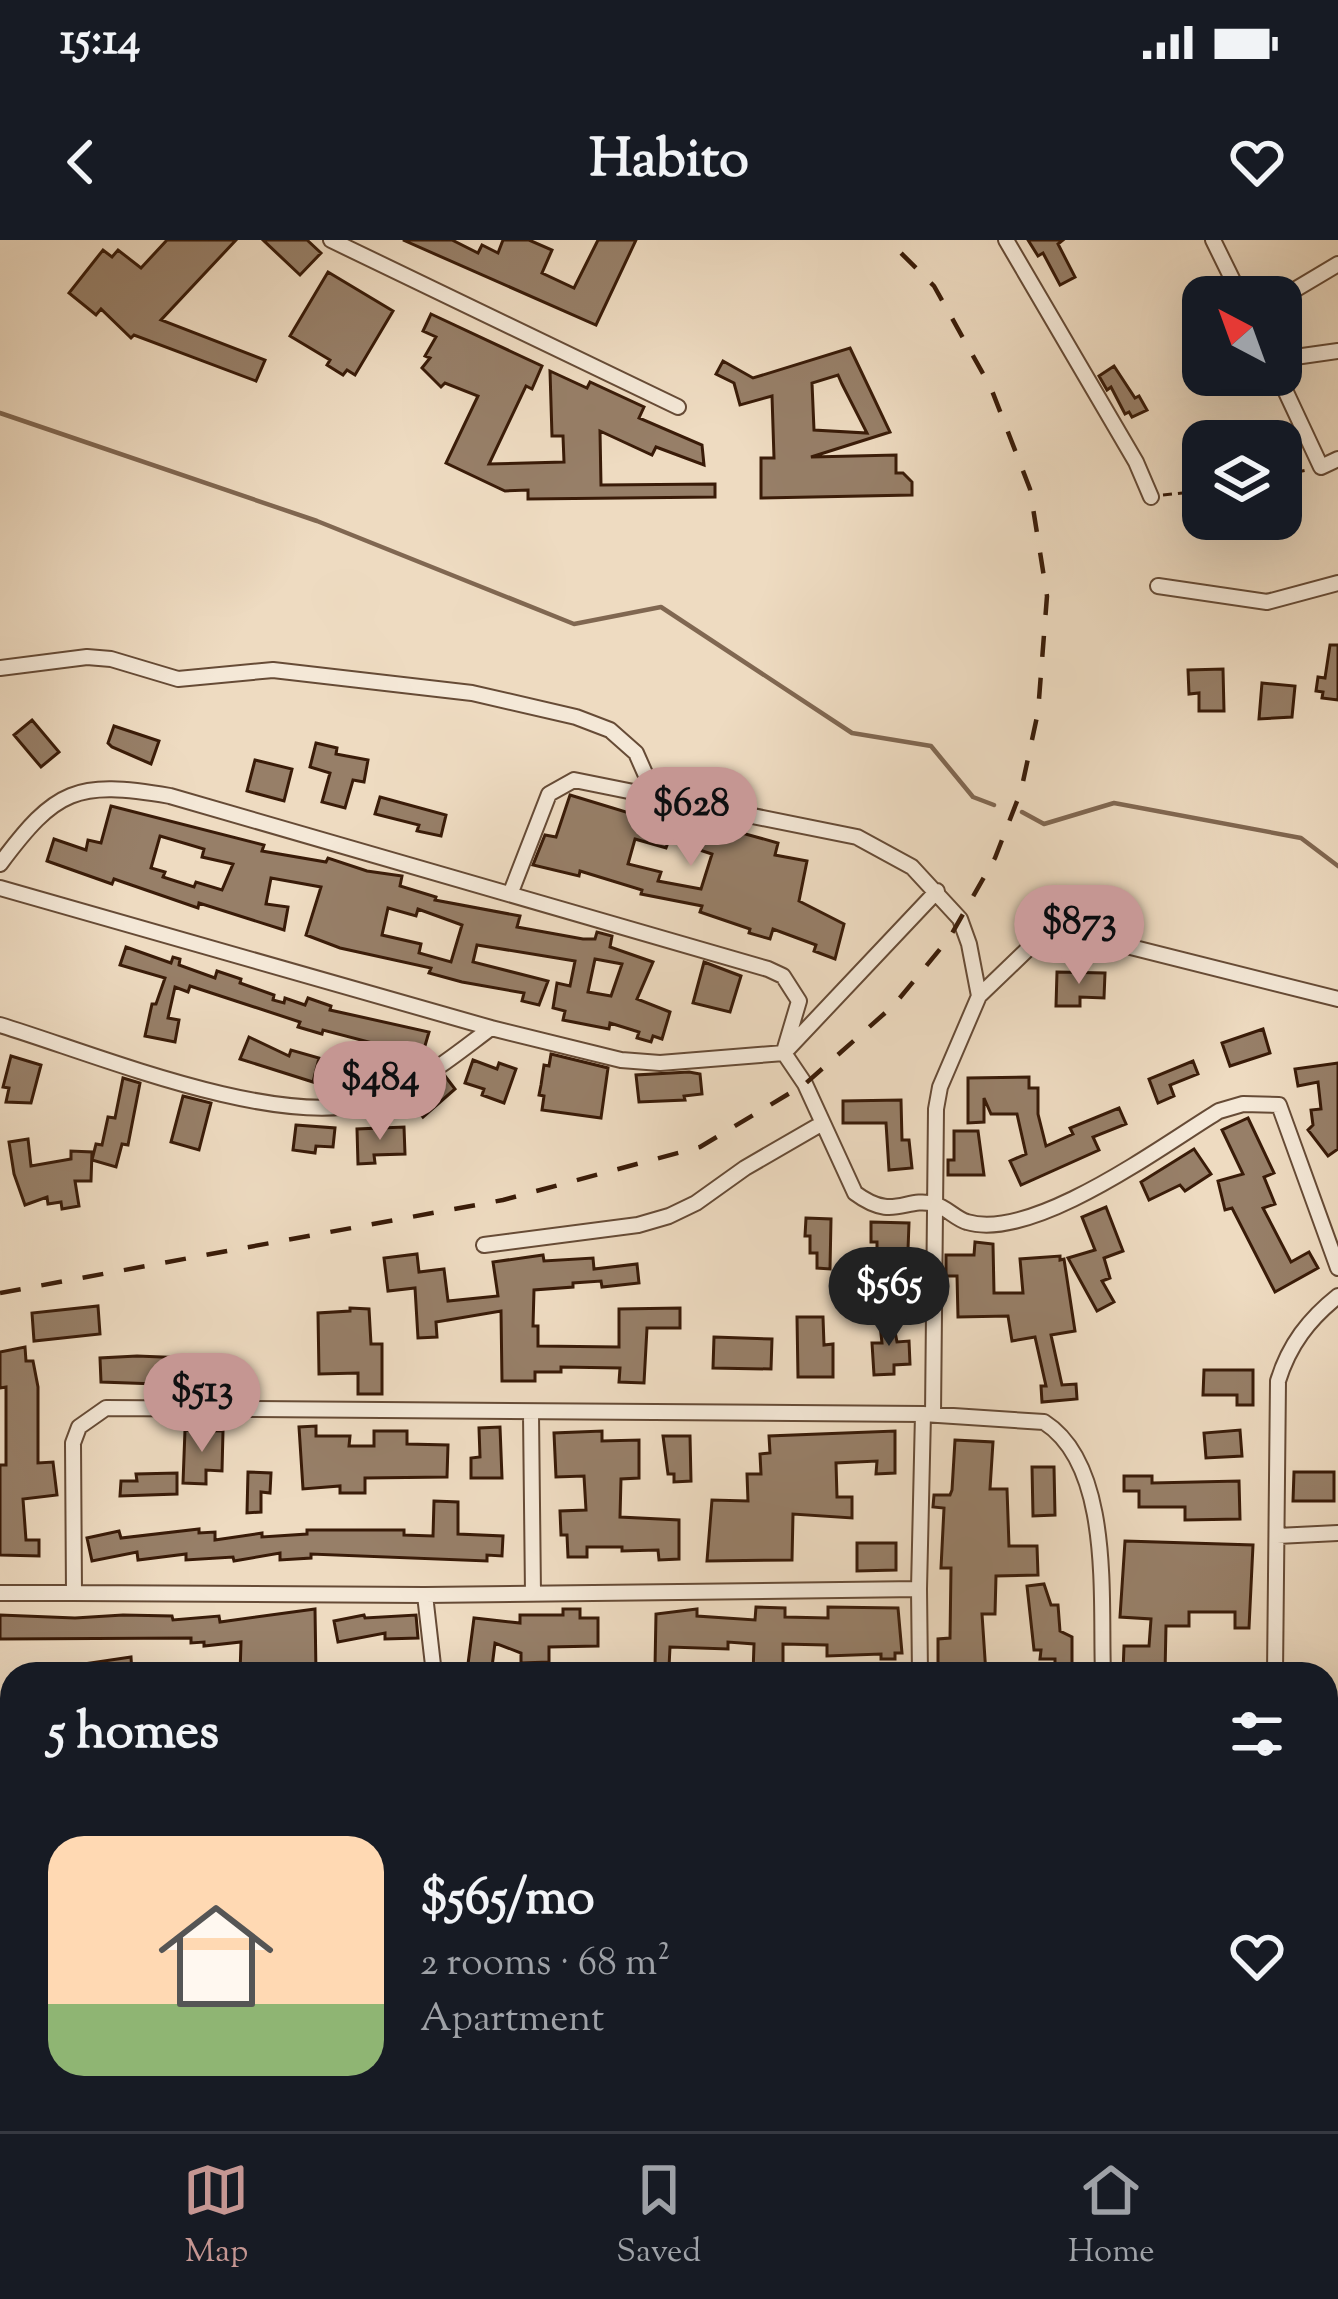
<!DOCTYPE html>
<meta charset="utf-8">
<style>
body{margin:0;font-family:"Sorts Mill Goudy",serif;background:#20242c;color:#f1f3f6;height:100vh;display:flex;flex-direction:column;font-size:45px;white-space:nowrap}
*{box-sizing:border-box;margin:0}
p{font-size:39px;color:#9ea1a6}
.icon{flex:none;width:66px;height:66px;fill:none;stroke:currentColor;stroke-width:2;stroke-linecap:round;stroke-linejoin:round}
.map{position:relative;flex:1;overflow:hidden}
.drawer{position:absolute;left:0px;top:1422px;width:1338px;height:471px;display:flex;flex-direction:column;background:#171b24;border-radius:36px 36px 0 0;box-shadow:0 12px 48px #0002}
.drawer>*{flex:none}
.needle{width:78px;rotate:319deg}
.tools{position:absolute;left:1182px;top:36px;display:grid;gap:24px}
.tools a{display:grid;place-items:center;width:120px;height:120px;border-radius:24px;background:#171b24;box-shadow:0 12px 48px #0002;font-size:60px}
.price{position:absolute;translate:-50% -102px;padding:0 27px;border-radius:42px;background:#c59692;color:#111;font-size:39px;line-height:78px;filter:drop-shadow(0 3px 6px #0008)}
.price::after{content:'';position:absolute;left:50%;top:72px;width:36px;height:27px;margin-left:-18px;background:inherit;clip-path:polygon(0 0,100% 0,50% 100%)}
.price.selected{background:#222;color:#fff}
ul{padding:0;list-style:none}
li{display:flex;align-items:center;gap:36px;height:300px;padding:0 48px}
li+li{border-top:3px solid #363941}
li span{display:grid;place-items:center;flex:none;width:336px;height:240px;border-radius:36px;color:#555}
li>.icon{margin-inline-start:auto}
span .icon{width:144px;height:144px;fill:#fffc;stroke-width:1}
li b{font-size:51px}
h2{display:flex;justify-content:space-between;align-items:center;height:144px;padding:0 48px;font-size:51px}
.status{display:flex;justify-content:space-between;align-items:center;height:84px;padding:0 60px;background:#171b24;direction:ltr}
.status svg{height:33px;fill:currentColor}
header{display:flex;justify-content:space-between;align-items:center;height:156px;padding:0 48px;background:#171b24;font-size:54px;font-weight:700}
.menu{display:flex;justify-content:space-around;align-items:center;height:168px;border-top:3px solid #363941;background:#171b24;font-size:33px;color:#9ea1a6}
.menu a{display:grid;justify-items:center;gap:6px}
.menu .selected{color:#c59692}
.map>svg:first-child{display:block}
</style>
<div class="status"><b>15:14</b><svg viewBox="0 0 49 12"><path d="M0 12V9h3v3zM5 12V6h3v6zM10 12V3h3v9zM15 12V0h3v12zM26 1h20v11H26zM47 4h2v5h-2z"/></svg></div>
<header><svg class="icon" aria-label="back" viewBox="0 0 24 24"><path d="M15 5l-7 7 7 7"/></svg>Habito<svg class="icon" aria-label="heart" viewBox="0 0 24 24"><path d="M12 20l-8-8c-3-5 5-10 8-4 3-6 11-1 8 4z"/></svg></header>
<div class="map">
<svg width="1338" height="1891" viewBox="0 0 1338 1891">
<rect width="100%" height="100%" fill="#eedbc1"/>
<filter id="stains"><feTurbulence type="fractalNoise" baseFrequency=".00167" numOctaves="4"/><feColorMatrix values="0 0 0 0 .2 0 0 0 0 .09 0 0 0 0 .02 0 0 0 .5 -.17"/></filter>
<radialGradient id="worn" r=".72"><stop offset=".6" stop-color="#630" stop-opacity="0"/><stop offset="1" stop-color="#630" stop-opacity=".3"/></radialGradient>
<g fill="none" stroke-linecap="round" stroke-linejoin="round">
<path stroke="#806751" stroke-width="4.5" d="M 0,173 L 317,281 L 574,384 L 661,367 L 852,493 L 931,506 L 973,557 L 994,565
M 1022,572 L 1044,584 L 1114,563 L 1301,598 L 1338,626"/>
</g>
<path fill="#977f68" stroke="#391b08" stroke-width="3" fill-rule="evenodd" d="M 167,0 L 236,0 L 161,80 L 265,120 L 256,141 L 134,95 L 131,98 L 101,69 L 96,75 L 69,53 L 103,10 L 112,17 L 118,10 L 141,28 Z
M 263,0 L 307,0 L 321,13 L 300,35 Z
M 403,0 L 452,0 L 478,13 L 482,5 L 498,13 L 503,0 L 529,0 L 552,10 L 542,33 L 574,48 L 598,0 L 636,0 L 596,85 Z
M 1028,0 L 1063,0 L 1058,4 L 1075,37 L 1060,45 L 1043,13 L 1038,16 Z
M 328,32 L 393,71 L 355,135 L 347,130 L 343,135 L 327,125 L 330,120 L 290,96 Z
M 431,74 L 542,126 L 532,149 L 526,146 L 489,224 L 564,222 L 563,196 L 552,196 L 550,131 L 587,148 L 590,142 L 644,167 L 639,178 L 702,205 L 704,225 L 656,207 L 652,215 L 600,191 L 601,245 L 715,244 L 715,257 L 528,259 L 528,250 L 505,251 L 446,223 L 478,156 L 445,143 L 441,147 L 422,128 L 430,118 L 425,116 L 436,97 L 423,91 Z
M 850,108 L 890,192 L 811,217 L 896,215 L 896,233 L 903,233 L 912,242 L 912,255 L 761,258 L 761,218 L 774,218 L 772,156 L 740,165 L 734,143 L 716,134 L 723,121 L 753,138 ZM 838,135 L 842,144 L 867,193 L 814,190 L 812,143 Z
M 1114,126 L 1135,158 L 1139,156 L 1147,170 L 1132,177 L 1129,172 L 1125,174 L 1111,147 L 1107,150 L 1099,136 Z
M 1330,405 L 1338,405 L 1338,460 L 1322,458 L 1323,452 L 1316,451 L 1318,437 L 1325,438 Z
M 1223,429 L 1224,471 L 1199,471 L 1199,453 L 1189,454 L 1188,430 Z
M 1262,443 L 1295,446 L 1292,477 L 1259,479 Z
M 32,480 L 59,512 L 41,527 L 14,495 Z
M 114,486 L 159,501 L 151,524 L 112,507 L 108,503 Z
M 316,503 L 337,508 L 336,514 L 368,520 L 364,542 L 353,540 L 345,568 L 322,562 L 330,533 L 310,527 Z
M 255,520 L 292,529 L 284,561 L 247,551 Z
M 570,555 L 652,580 L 656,568 L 689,577 L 685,590 L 720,601 L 724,588 L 778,603 L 775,615 L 807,621 L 799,661 L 844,684 L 835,719 L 814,711 L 816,705 L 773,689 L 770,699 L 749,693 L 750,689 L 700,672 L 702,666 L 641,654 L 642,650 L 580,631 L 579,636 L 533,625 L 545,595 L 556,597 ZM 635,599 L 666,608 L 669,600 L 712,614 L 701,649 L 658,641 L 661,632 L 628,624 Z
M 380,557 L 446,575 L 441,596 L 417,591 L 419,585 L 375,574 Z
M 111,566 L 264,605 L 262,611 L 326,622 L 328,618 L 367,631 L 402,636 L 400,646 L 436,657 L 435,660 L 520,676 L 517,687 L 583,699 L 595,699 L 597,692 L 612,696 L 610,707 L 653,722 L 637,759 L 670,772 L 662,799 L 653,796 L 651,802 L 637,798 L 639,792 L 610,783 L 609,789 L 563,780 L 565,771 L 553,768 L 557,743 L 570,746 L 575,721 L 477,705 L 473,722 L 548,741 L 539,765 L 522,761 L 524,753 L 462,742 L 429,733 L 431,728 L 340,708 L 306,695 L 321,647 L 271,638 L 266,664 L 288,667 L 284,690 L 199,663 L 198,668 L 114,639 L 112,644 L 47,621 L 54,599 L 86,610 L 88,600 L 101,603 ZM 160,596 L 204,609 L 202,617 L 233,624 L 222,650 L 196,642 L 194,647 L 163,637 L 165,632 L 151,628 ZM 388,668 L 416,676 L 418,669 L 462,685 L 451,722 L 419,713 L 421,704 L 382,695 ZM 595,719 L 622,724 L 611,756 L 588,752 Z
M 126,707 L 171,723 L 173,717 L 180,719 L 179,725 L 215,738 L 217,731 L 241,739 L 240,743 L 274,755 L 273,760 L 284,763 L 285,758 L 305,765 L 308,758 L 331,766 L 330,770 L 429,792 L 422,816 L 323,790 L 322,794 L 298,787 L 300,782 L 190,746 L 188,752 L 175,747 L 168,778 L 179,780 L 175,802 L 145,796 L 152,764 L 156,764 L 165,738 L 120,725 Z
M 704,722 L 741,736 L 730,772 L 693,763 Z
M 1057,732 L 1105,733 L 1104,758 L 1080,757 L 1080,766 L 1056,766 Z
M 1263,789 L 1270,813 L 1230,826 L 1222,803 Z
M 249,797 L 289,816 L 291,810 L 319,818 L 313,842 L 240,819 Z
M 551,814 L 608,828 L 601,878 L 542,870 L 544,856 L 539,855 L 541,845 L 544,825 L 549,826 Z
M 11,816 L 41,825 L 31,863 L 6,862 L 9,848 L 3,847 Z
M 473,820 L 497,829 L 499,823 L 516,829 L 504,863 L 482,855 L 484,849 L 465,843 Z
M 1193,821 L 1198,834 L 1170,845 L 1174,856 L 1158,863 L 1149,839 Z
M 1338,823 L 1338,909 L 1328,916 L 1308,890 L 1313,885 L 1311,870 L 1321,869 L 1318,842 L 1298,846 L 1295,829 Z
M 689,832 L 700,834 L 702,854 L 684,856 L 685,860 L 639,862 L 636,835 Z
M 445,836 L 455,849 L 423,877 L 411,861 Z
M 1029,837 L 1029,848 L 1038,848 L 1038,874 L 1046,906 L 1073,894 L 1070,888 L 1119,868 L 1126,884 L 1093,897 L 1099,910 L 1021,945 L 1010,921 L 1026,914 L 1017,874 L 991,874 L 984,858 L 984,882 L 968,883 L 968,838 Z
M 123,838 L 140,843 L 128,905 L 122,904 L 116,927 L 92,920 L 96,904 L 102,905 L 108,877 L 115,878 Z
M 183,856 L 211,863 L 199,910 L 171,902 Z
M 901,860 L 902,900 L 909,900 L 912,928 L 889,930 L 886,883 L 843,883 L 843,861 Z
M 1248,878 L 1274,933 L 1264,937 L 1275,964 L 1263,968 L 1291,1022 L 1309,1012 L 1318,1028 L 1275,1052 L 1232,968 L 1225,970 L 1218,941 L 1243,934 L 1222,890 Z
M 296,885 L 335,888 L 333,907 L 316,906 L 315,913 L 293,910 Z
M 404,887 L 405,914 L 374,915 L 375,923 L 358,924 L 357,889 Z
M 954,891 L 978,891 L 984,935 L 948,935 L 948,920 L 954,920 Z
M 28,899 L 31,926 L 71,919 L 71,911 L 92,912 L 91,941 L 75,941 L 79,966 L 62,969 L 61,962 L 48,964 L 47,957 L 25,965 L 14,934 L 9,902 Z
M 1194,909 L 1211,934 L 1185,951 L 1180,945 L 1149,960 L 1141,942 Z
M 1106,967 L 1123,1011 L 1104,1018 L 1110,1038 L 1102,1041 L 1114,1062 L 1097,1071 L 1068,1018 L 1095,1010 L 1082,977 Z
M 806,978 L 831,979 L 830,1029 L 817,1028 L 817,1013 L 810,1013 L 810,996 L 805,996 Z
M 871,982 L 909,983 L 908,1010 L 877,1009 L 877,1002 L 871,1002 Z
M 975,1002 L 993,1004 L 994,1053 L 1023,1053 L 1020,1019 L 1060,1016 L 1060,1020 L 1064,1019 L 1075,1091 L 1051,1095 L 1062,1145 L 1076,1144 L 1077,1159 L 1042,1162 L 1041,1146 L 1046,1146 L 1035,1097 L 1012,1101 L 1008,1076 L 958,1077 L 957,1036 L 946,1036 L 946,1015 L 974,1015 Z
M 417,1014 L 419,1032 L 444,1029 L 448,1061 L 498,1056 L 493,1022 L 543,1015 L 544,1021 L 593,1018 L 594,1029 L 637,1024 L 639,1043 L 602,1047 L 601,1041 L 573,1043 L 573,1047 L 534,1050 L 533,1086 L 538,1086 L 538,1106 L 619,1107 L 619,1069 L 680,1068 L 680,1088 L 647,1088 L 644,1143 L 619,1142 L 620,1128 L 561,1127 L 561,1132 L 535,1132 L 535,1141 L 502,1141 L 501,1071 L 436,1082 L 437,1097 L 418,1098 L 415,1048 L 388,1051 L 384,1018 Z
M 880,1029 L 881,1048 L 833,1052 L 834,1032 Z
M 98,1066 L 100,1094 L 34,1101 L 32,1073 Z
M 350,1068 L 369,1069 L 371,1104 L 382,1104 L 382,1154 L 358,1154 L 358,1133 L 319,1134 L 318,1073 L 350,1071 Z
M 879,1076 L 892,1076 L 897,1102 L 909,1101 L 910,1124 L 894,1125 L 894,1134 L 874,1135 L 872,1103 L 882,1103 Z
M 797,1077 L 823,1077 L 824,1105 L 833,1104 L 833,1137 L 798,1137 Z
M 714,1097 L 772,1099 L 771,1129 L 713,1128 Z
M 25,1107 L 26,1121 L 33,1121 L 38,1147 L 38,1223 L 53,1222 L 57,1255 L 23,1259 L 26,1300 L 39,1300 L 39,1316 L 0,1315 L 0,1225 L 6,1225 L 6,1147 L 0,1148 L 0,1112 Z
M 137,1116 L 186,1118 L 185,1145 L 101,1142 L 100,1118 Z
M 1204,1130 L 1253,1130 L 1253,1165 L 1237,1165 L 1237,1155 L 1203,1155 Z
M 316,1186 L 316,1196 L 350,1196 L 349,1206 L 374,1206 L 374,1191 L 407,1191 L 407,1204 L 448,1205 L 447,1237 L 365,1238 L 365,1253 L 340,1253 L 340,1246 L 303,1249 L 299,1187 Z
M 500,1187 L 502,1238 L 471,1238 L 471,1218 L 480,1217 L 479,1188 Z
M 185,1190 L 223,1191 L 222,1231 L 206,1230 L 206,1244 L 183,1243 Z
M 1240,1190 L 1242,1216 L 1206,1218 L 1204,1193 Z
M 602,1191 L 602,1201 L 639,1200 L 639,1238 L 621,1239 L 620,1277 L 679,1280 L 679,1319 L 659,1320 L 658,1310 L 622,1311 L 622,1307 L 587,1307 L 587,1317 L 568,1317 L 567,1295 L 561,1295 L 560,1271 L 586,1270 L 584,1236 L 556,1237 L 554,1193 Z
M 895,1191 L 895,1233 L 876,1234 L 877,1221 L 836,1223 L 837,1257 L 852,1257 L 852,1278 L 793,1274 L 792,1320 L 707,1321 L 712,1260 L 748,1261 L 747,1234 L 761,1234 L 760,1214 L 770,1213 L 769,1196 Z
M 663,1196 L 690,1196 L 691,1241 L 674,1242 L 674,1234 L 668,1234 Z
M 955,1200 L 993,1202 L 990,1249 L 1007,1249 L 1009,1306 L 1037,1306 L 1038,1335 L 996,1336 L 995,1374 L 982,1374 L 986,1434 L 950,1434 L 950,1427 L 938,1428 L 938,1399 L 950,1398 L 951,1328 L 941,1328 L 944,1268 L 933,1267 L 934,1255 L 950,1255 L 952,1250 Z
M 1032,1227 L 1054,1227 L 1055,1275 L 1033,1276 Z
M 248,1232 L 271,1233 L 270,1253 L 261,1252 L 261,1272 L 247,1273 Z
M 1294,1232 L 1334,1232 L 1334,1261 L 1293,1261 Z
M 177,1233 L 177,1254 L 120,1256 L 121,1241 L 137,1241 L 136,1234 Z
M 1124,1236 L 1152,1236 L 1152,1243 L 1239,1241 L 1240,1279 L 1185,1280 L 1185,1267 L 1139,1267 L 1139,1251 L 1124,1251 Z
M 434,1261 L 458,1262 L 458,1294 L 503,1296 L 502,1316 L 487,1315 L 487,1321 L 311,1314 L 311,1318 L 280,1320 L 280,1313 L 234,1321 L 233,1317 L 186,1320 L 186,1314 L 138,1320 L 137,1312 L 92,1321 L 87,1298 L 119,1291 L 121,1298 L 199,1289 L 199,1293 L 215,1292 L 215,1300 L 262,1293 L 262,1297 L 307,1294 L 307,1290 L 404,1290 L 404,1295 L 433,1296 Z
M 1125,1301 L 1253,1305 L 1249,1388 L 1235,1388 L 1235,1372 L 1189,1372 L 1189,1386 L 1166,1386 L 1165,1433 L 1123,1432 L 1124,1406 L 1149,1406 L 1151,1379 L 1120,1377 Z
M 857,1303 L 896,1303 L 896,1330 L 857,1331 Z
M 1044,1344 L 1051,1365 L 1058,1365 L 1060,1391 L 1072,1397 L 1072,1426 L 1055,1426 L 1055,1419 L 1040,1419 L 1041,1410 L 1034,1410 L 1027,1346 Z
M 756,1367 L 785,1368 L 785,1377 L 828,1378 L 828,1367 L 898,1368 L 902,1413 L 895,1413 L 895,1419 L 881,1419 L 881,1414 L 827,1416 L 827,1405 L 783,1404 L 783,1434 L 753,1434 L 754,1404 L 728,1402 L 728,1409 L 670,1407 L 669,1427 L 655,1427 L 656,1374 L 697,1369 L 697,1376 L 755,1380 Z
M 315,1369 L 316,1433 L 240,1434 L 241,1402 L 204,1406 L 204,1402 L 191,1403 L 191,1398 L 0,1399 L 0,1375 L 75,1378 L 123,1375 L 172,1376 L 173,1380 L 219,1376 L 220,1382 Z
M 563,1369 L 580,1369 L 580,1378 L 598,1378 L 598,1406 L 549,1407 L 549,1422 L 521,1423 L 521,1413 L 495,1403 L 492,1427 L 468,1424 L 474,1378 L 520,1383 L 520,1375 L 563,1375 Z
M 364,1375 L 365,1378 L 416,1375 L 418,1398 L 385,1399 L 385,1393 L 338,1402 L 334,1381 Z
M 131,1417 L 132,1434 L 70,1434 L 70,1426 Z"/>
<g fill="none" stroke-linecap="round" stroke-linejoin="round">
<g stroke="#664b36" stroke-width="10">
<path id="lane" d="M 0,1568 L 12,1567
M 0,1796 L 12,1795"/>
</g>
<g stroke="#664b36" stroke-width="18">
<path id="street" d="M 331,0 L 678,167
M 1006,0 L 1136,222 L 1151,257
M 1213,0 L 1241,57
M 1281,58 L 1338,24
M 1281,119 L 1338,111
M 1278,135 L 1321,227 L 1338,219
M 1158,346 L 1267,362 L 1338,343
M 0,428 L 87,417 L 111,419 L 178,439 L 273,430 L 472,453 L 576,477 L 610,490 L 636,513 L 655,556
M 0,624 C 56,549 76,540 170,556 L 768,729 L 783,736 L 799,761 L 785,808
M 0,648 L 491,788
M 511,652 L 549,554 L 574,540 L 857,597 L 912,627 L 960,679 L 969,704 L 979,756 L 940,847 L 936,869 L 933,1175
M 979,756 L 1031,706 L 1063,690 L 1338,759
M 0,785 C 95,814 270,887 365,863 C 414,850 452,817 491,788 L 621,820 L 660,823 L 784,813 L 937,651
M 784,813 L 805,844 L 855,953 C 894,982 905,956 934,964 C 946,967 956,979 967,982 C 1033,1002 1163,905 1219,871 L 1243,864 L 1279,865 L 1338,1028
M 484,1005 L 638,985 L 669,976 L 696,963 L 745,928 L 821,884
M 531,1174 L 533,1354
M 1277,1296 L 1338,1293
M 919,1349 L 923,1174
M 0,1353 L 74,1353 L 73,1203 L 79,1187 L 106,1168 L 923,1174 L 1044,1182 C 1113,1226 1100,1361 1103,1434
M 74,1353 L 425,1355 L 919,1349 L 920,1434
M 425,1355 L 434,1434
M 1275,1434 L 1278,1141 C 1289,1105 1309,1079 1338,1056
M 1326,1505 L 1338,1495
M 0,1540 L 12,1540
M 1338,1673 L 1330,1681 L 1338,1716
M 1326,1857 L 1338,1852
M 0,1877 L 12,1877
M 967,1881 L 970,1891
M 398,1891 L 400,1881
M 476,1891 L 478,1881
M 646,1891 L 648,1881
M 785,1891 L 813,1881
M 1238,1891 L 1264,1881"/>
</g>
<path stroke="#391b08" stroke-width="3" stroke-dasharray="9 6" stroke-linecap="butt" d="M 1281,235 L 1307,230
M 1163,255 L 1203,251"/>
<use href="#lane" stroke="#f4e8d7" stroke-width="6"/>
<use href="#street" stroke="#f4e8d7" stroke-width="14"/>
<path stroke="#391b08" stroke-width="4.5" stroke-dasharray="21 21" stroke-linecap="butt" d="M 0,1053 L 503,960 L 700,907 L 805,844 L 894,765 L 950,697 L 995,618 L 1021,551 L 1038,472 L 1047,356 L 1030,249 L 991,148 L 934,46 L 888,0"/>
</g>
<rect width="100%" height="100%" filter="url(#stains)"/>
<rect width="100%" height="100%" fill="url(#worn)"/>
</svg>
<div class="tools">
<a><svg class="needle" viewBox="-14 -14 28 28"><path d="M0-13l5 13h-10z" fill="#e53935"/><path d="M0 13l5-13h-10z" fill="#9ea1a6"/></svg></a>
<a><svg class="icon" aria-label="layers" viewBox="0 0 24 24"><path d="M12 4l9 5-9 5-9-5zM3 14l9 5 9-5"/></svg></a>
</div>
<b class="price" style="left:691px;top:629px">$628</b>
<b class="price" style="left:1079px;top:747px">$873</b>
<b class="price" style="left:380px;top:903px">$484</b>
<b class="price selected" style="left:889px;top:1109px">$565</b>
<b class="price" style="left:202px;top:1215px">$513</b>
<section class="drawer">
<h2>5 homes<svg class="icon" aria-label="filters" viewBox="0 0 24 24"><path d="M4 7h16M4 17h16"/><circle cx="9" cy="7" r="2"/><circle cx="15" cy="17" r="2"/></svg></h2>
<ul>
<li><span style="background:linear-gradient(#ffd9b3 70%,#8fb573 0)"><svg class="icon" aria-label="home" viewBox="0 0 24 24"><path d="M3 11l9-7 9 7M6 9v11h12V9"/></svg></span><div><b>$565/mo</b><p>2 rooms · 68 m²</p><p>Apartment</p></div><svg class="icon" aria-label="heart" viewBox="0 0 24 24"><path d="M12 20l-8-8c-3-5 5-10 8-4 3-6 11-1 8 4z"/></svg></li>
</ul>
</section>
</div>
<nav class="menu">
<a class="selected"><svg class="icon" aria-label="map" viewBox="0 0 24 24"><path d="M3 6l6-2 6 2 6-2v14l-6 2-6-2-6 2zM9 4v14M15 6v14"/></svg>Map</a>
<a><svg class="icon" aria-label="saved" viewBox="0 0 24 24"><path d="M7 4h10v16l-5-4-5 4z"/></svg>Saved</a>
<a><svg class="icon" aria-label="home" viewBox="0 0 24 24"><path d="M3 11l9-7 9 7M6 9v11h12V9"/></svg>Home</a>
</nav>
